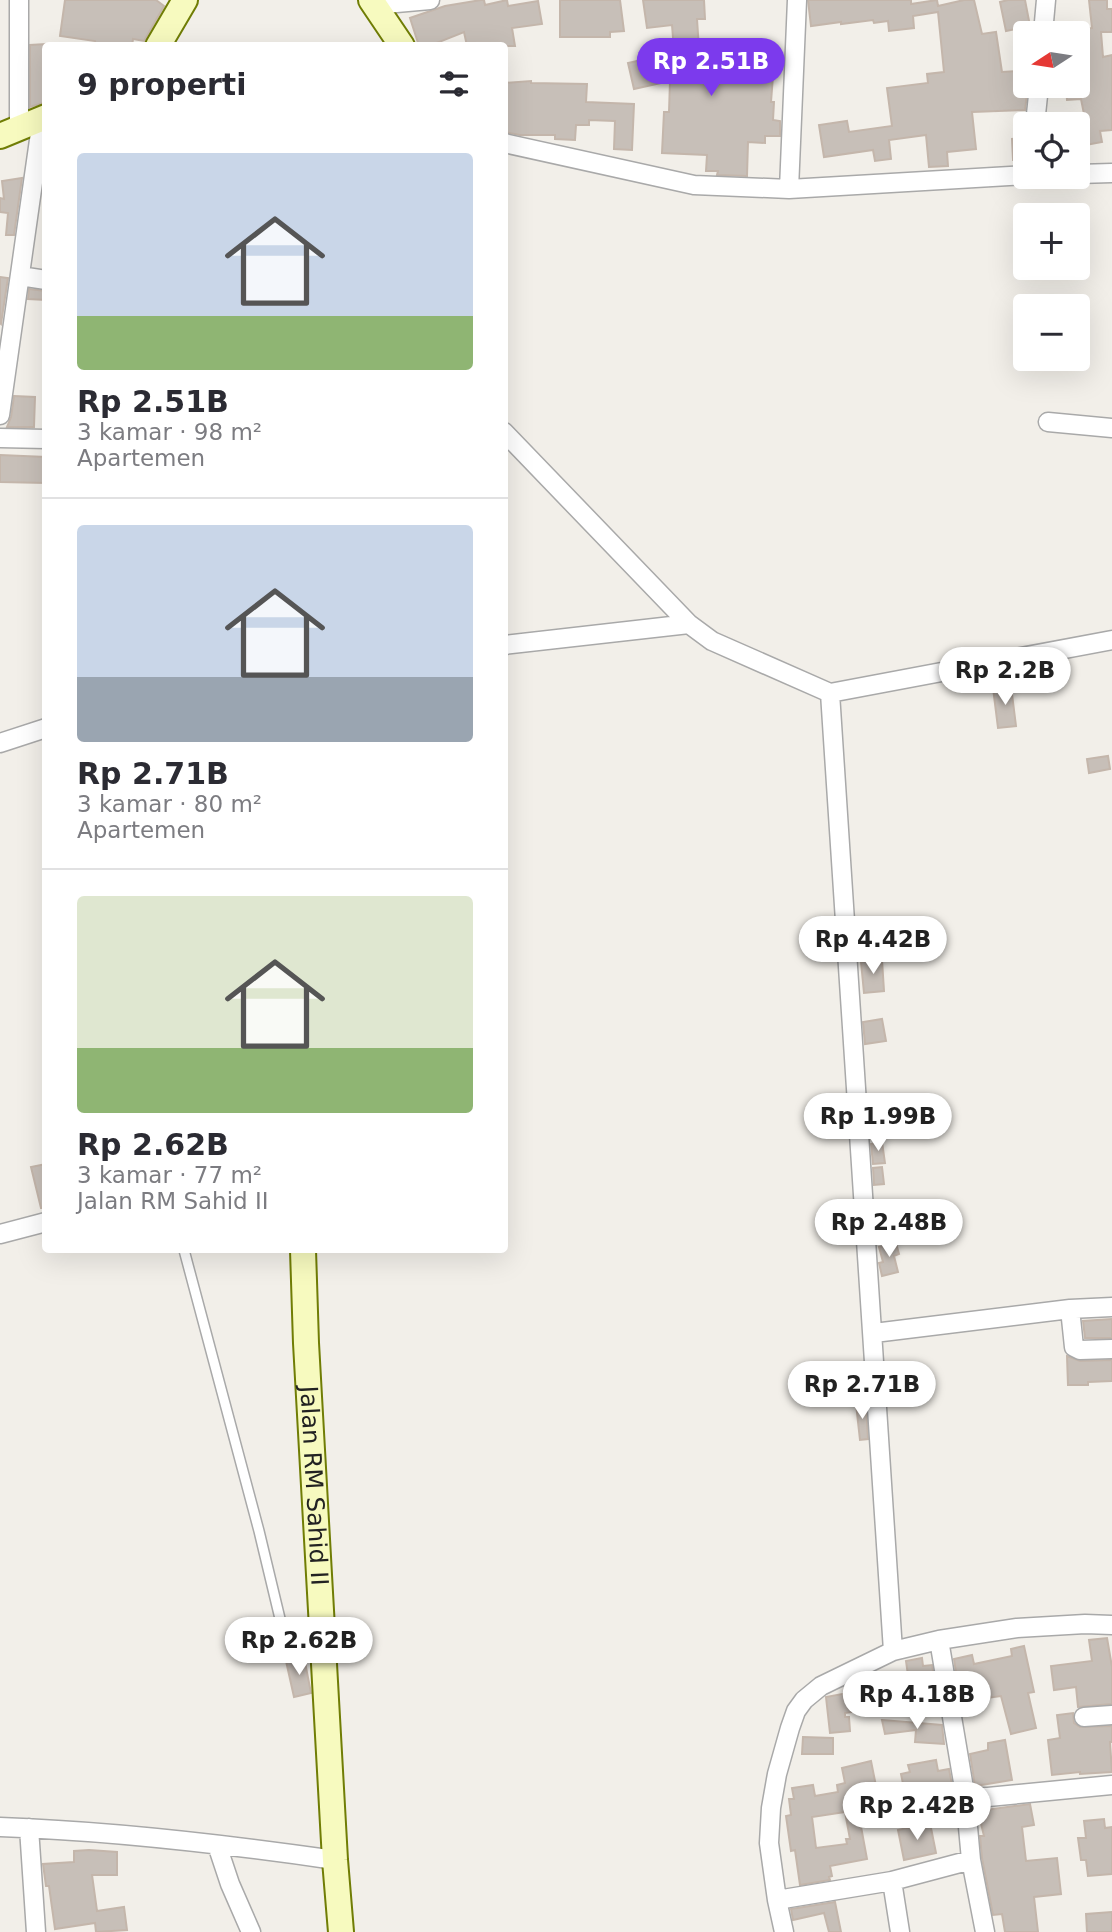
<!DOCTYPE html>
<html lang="id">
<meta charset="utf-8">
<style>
body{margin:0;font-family:"DejaVu Sans",sans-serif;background:#f2f2f3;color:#2b2b33;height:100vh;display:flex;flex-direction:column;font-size:26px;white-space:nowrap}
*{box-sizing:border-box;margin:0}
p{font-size:23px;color:#7c7c81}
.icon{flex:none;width:38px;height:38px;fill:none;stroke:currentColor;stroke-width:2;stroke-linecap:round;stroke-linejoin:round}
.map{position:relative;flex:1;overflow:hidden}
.sheet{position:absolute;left:42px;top:42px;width:466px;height:1211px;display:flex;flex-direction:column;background:#fff;border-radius:7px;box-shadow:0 7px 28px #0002}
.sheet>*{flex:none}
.needle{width:46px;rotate:258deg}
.buttons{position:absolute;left:1013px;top:21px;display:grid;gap:14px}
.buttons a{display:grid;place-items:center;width:77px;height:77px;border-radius:7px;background:#fff;box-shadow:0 7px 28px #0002;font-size:35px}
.price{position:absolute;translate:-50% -60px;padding:0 16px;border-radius:24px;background:#fff;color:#222;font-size:23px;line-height:46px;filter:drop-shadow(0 2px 4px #0008)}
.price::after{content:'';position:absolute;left:50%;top:42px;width:21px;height:16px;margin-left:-10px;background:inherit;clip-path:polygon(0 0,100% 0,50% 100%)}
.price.current{background:#7c3aed;color:#fff}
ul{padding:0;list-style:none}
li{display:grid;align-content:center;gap:14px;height:371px;padding:0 35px}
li+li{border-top:2px solid #e1e1e2}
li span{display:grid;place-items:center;height:217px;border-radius:7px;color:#555}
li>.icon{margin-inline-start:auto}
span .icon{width:126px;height:126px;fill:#fffc;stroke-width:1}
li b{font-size:30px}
h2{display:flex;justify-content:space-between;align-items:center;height:84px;padding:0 35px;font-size:30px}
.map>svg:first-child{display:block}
</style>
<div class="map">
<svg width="1112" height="1932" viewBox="0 0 1112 1932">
<rect width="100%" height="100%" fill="#f2efe9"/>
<path fill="#c7bfb8" stroke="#c4b6ab" stroke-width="2" fill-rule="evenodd" d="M 65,0 L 156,0 L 164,6 L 144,41 L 133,39 L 132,46 L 95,46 L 95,41 L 60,36 Z
M 481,0 L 484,0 L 485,5 L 507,0 L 508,6 L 538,1 L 542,24 L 512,28 L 515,46 L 467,46 L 464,32 L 429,46 L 419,46 L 410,18 L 445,6 Z
M 560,0 L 620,0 L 624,31 L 610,32 L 610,37 L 560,37 Z
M 643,0 L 704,0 L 705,19 L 697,19 L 699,49 L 709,49 L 711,71 L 773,76 L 771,102 L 774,102 L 773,120 L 780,121 L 780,136 L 765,136 L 765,143 L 748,142 L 747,176 L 717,175 L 718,171 L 706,171 L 707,155 L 662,153 L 664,112 L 669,112 L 670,81 L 685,82 L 682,50 L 674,50 L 672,25 L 647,28 Z
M 808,0 L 911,0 L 911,4 L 937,0 L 938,6 L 964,0 L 974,0 L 982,34 L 996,32 L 1002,72 L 1017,71 L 1017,79 L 1026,78 L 1026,86 L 1028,86 L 1025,110 L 972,112 L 976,149 L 947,152 L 948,166 L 929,167 L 926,135 L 889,140 L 891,159 L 875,161 L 873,150 L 824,157 L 819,125 L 847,121 L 849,132 L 892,126 L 887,88 L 928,83 L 927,74 L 944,72 L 938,12 L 913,16 L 914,28 L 889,31 L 888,21 L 874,23 L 873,20 L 841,24 L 841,22 L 811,26 Z
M 1008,0 L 1025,0 L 1030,26 L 1006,31 L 1000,2 Z
M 1089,0 L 1107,0 L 1107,9 L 1112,9 L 1112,32 L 1101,32 L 1103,57 L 1112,55 L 1112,130 L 1100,131 L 1102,142 L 1080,146 L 1078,126 L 1086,124 L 1081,99 L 1067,100 L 1066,86 L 1078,86 L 1078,29 L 1092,28 Z
M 46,44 L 46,102 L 30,107 L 30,45 Z
M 655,57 L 661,83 L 634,89 L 628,63 Z
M 531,81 L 531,83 L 587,84 L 586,102 L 634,104 L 632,150 L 614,149 L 615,121 L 589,120 L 589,125 L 576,125 L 575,140 L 555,139 L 555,135 L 520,135 L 504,132 L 504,83 Z
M 1026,138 L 1026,159 L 1013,160 L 1012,139 Z
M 22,178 L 14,235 L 6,235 L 8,213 L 0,212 L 0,198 L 4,199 L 2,181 Z
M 0,277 L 8,278 L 1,324 L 0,323 Z
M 29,289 L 46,291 L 46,300 L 28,299 Z
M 14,396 L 35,397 L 34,427 L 7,427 L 11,417 Z
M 0,455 L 46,457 L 46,483 L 0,482 Z
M 1011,686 L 1016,726 L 998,728 L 993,688 Z
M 1108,756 L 1110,769 L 1089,773 L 1087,759 Z
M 882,960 L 884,991 L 864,993 L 861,962 Z
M 882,1019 L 886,1041 L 865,1044 L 863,1022 Z
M 882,1142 L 885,1163 L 873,1164 L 871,1144 Z
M 46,1164 L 46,1208 L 41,1208 L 31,1167 Z
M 882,1167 L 884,1184 L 874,1185 L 873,1168 Z
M 896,1243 L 899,1254 L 894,1256 L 898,1272 L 882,1276 L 879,1263 L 883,1262 L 879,1247 Z
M 1112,1319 L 1112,1338 L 1085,1338 L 1083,1321 Z
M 1067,1356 L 1080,1361 L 1112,1360 L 1112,1381 L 1088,1382 L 1088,1385 L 1068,1385 Z
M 866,1403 L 868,1439 L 860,1440 L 856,1404 Z
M 1107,1638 L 1112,1667 L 1112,1704 L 1078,1707 L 1076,1687 L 1054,1690 L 1051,1666 L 1092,1661 L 1089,1640 Z
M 1024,1646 L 1034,1692 L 1028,1693 L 1036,1728 L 1011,1734 L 1001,1696 L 973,1700 L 971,1691 L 959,1693 L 954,1659 L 972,1655 L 974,1664 L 1012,1656 L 1011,1649 Z
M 304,1657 L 311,1693 L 294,1697 L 286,1661 Z
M 922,1658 L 923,1666 L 932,1665 L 935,1682 L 927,1683 L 930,1700 L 912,1703 L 906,1661 Z
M 863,1684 L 866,1710 L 845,1713 L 845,1717 L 849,1717 L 850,1731 L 830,1733 L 826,1697 L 848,1693 L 847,1686 Z
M 1073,1713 L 1074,1723 L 1080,1727 L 1112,1726 L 1112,1742 L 1110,1742 L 1112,1772 L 1080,1774 L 1080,1772 L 1052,1775 L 1048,1740 L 1060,1738 L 1057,1715 Z
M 882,1720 L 942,1725 L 944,1744 L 915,1742 L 916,1730 L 885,1734 Z
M 803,1737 L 833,1738 L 833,1754 L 802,1754 Z
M 1005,1740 L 1012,1780 L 975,1786 L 970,1754 L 988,1750 L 988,1743 Z
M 936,1760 L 938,1771 L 949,1769 L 954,1795 L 907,1803 L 901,1774 L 910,1772 L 908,1765 Z
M 871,1761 L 879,1801 L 857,1805 L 867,1859 L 830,1866 L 832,1876 L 829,1877 L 830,1880 L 800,1885 L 795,1850 L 791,1851 L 786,1816 L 791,1815 L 789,1799 L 794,1799 L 792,1788 L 813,1785 L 815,1796 L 838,1792 L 837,1785 L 845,1783 L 842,1768 ZM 845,1812 L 850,1839 L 846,1839 L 847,1844 L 816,1848 L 812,1817 Z
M 1030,1804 L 1034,1825 L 1022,1827 L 1026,1861 L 1057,1858 L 1061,1894 L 1034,1897 L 1038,1932 L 1005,1932 L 1002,1914 L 993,1915 L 982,1858 L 980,1836 L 984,1836 L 978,1811 Z
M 1104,1819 L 1105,1828 L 1112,1827 L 1112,1874 L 1088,1876 L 1086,1860 L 1081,1860 L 1078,1838 L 1086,1838 L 1084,1821 Z
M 930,1823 L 936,1853 L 904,1860 L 898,1830 Z
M 89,1850 L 117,1852 L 117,1875 L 92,1875 L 97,1911 L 124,1907 L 127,1930 L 96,1932 L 95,1923 L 55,1929 L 49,1886 L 46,1886 L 43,1864 L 74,1862 L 74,1851 Z
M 835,1902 L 841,1932 L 829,1932 L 824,1913 L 793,1920 L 791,1909 Z
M 1112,1912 L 1112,1932 L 1087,1932 L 1086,1914 Z"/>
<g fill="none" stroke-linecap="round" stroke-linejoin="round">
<g stroke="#a9a9a9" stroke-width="12">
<path id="lane" d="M 184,1250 L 259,1531 L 288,1652"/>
</g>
<g stroke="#a9a9a9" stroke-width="21">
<path id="street" d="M 374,5 L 430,0
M 1043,33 L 1046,0
M 1035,124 L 1039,86
M 19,130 L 19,0
M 504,143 L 694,185 L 789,189 L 1026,175
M 1078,174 L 1112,173
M 789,189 L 797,0
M 20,276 L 46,280
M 0,415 L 42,119
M 1048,422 L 1112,428
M 504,432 L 689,624 L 712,641 L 830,693 L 1112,640
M 0,438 L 46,439
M 504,645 L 689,624
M 830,693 C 850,1012 874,1331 893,1651
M 0,743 L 46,728
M 0,1234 L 46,1222
M 1070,1309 L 1074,1347 L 1080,1350 L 1112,1349
M 874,1333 L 1070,1309 L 1112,1307
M 939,1640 L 965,1794 L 971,1860 L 985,1932
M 1084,1717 L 1112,1715
M 965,1794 L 968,1797 L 988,1797 L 1112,1785
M 0,1827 C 112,1831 224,1844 335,1860
M 29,1828 L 36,1932
M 217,1845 L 230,1884 L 251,1932
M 892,1881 L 900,1932
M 777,1900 L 892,1881 L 971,1860
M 784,1932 L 777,1900 L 769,1843 L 771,1808 L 777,1774 L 790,1728 L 796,1711 L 804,1700 L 821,1686 L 893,1651 L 939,1640 L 1017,1628 L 1085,1624 L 1112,1625"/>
</g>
<g stroke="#707d05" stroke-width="28">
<g id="secondary">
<path d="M 371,0 L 402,46"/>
<path d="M 158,46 L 185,0"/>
<path d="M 0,136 L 46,117"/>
<path id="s1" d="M 303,1250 L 306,1343 L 335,1860 L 341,1932"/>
</g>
</g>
<use href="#lane" stroke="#fff" stroke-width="9"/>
<use href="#street" stroke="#fff" stroke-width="18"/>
<use href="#secondary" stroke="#f7fabf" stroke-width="24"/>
</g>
<g text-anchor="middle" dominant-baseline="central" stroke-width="6" stroke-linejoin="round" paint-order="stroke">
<g font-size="24" fill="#222" stroke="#fff">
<text stroke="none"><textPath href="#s1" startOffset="236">Jalan RM Sahid II</textPath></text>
</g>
</g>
</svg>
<div class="buttons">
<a><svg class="needle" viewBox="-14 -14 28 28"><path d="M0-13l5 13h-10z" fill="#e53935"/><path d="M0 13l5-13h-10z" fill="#7c7c81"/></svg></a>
<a><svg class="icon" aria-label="locate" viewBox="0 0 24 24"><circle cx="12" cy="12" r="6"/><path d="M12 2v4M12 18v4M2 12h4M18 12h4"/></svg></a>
<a>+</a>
<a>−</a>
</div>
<b class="price current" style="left:711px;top:98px">Rp 2.51B</b>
<b class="price" style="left:1005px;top:707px">Rp 2.2B</b>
<b class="price" style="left:873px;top:976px">Rp 4.42B</b>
<b class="price" style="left:878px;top:1153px">Rp 1.99B</b>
<b class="price" style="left:889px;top:1259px">Rp 2.48B</b>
<b class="price" style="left:862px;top:1421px">Rp 2.71B</b>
<b class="price" style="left:299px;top:1677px">Rp 2.62B</b>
<b class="price" style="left:917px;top:1731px">Rp 4.18B</b>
<b class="price" style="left:917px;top:1842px">Rp 2.42B</b>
<section class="sheet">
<h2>9 properti<svg class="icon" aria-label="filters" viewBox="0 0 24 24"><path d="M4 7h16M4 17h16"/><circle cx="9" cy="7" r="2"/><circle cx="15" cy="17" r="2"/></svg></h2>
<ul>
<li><span style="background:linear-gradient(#c9d6e8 75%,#8fb573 0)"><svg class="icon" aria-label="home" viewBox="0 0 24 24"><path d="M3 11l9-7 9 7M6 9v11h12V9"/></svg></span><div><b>Rp 2.51B</b><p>3 kamar · 98 m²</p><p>Apartemen</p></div></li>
<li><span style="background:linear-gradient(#c9d6e8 70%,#9aa5b1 0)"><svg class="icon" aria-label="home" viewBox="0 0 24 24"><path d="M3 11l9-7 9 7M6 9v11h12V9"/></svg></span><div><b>Rp 2.71B</b><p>3 kamar · 80 m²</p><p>Apartemen</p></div></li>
<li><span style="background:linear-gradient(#dfe7d0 70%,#8fb573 0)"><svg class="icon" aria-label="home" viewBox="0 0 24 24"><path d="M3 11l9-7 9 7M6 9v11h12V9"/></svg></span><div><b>Rp 2.62B</b><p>3 kamar · 77 m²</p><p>Jalan RM Sahid II</p></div></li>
</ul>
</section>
</div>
